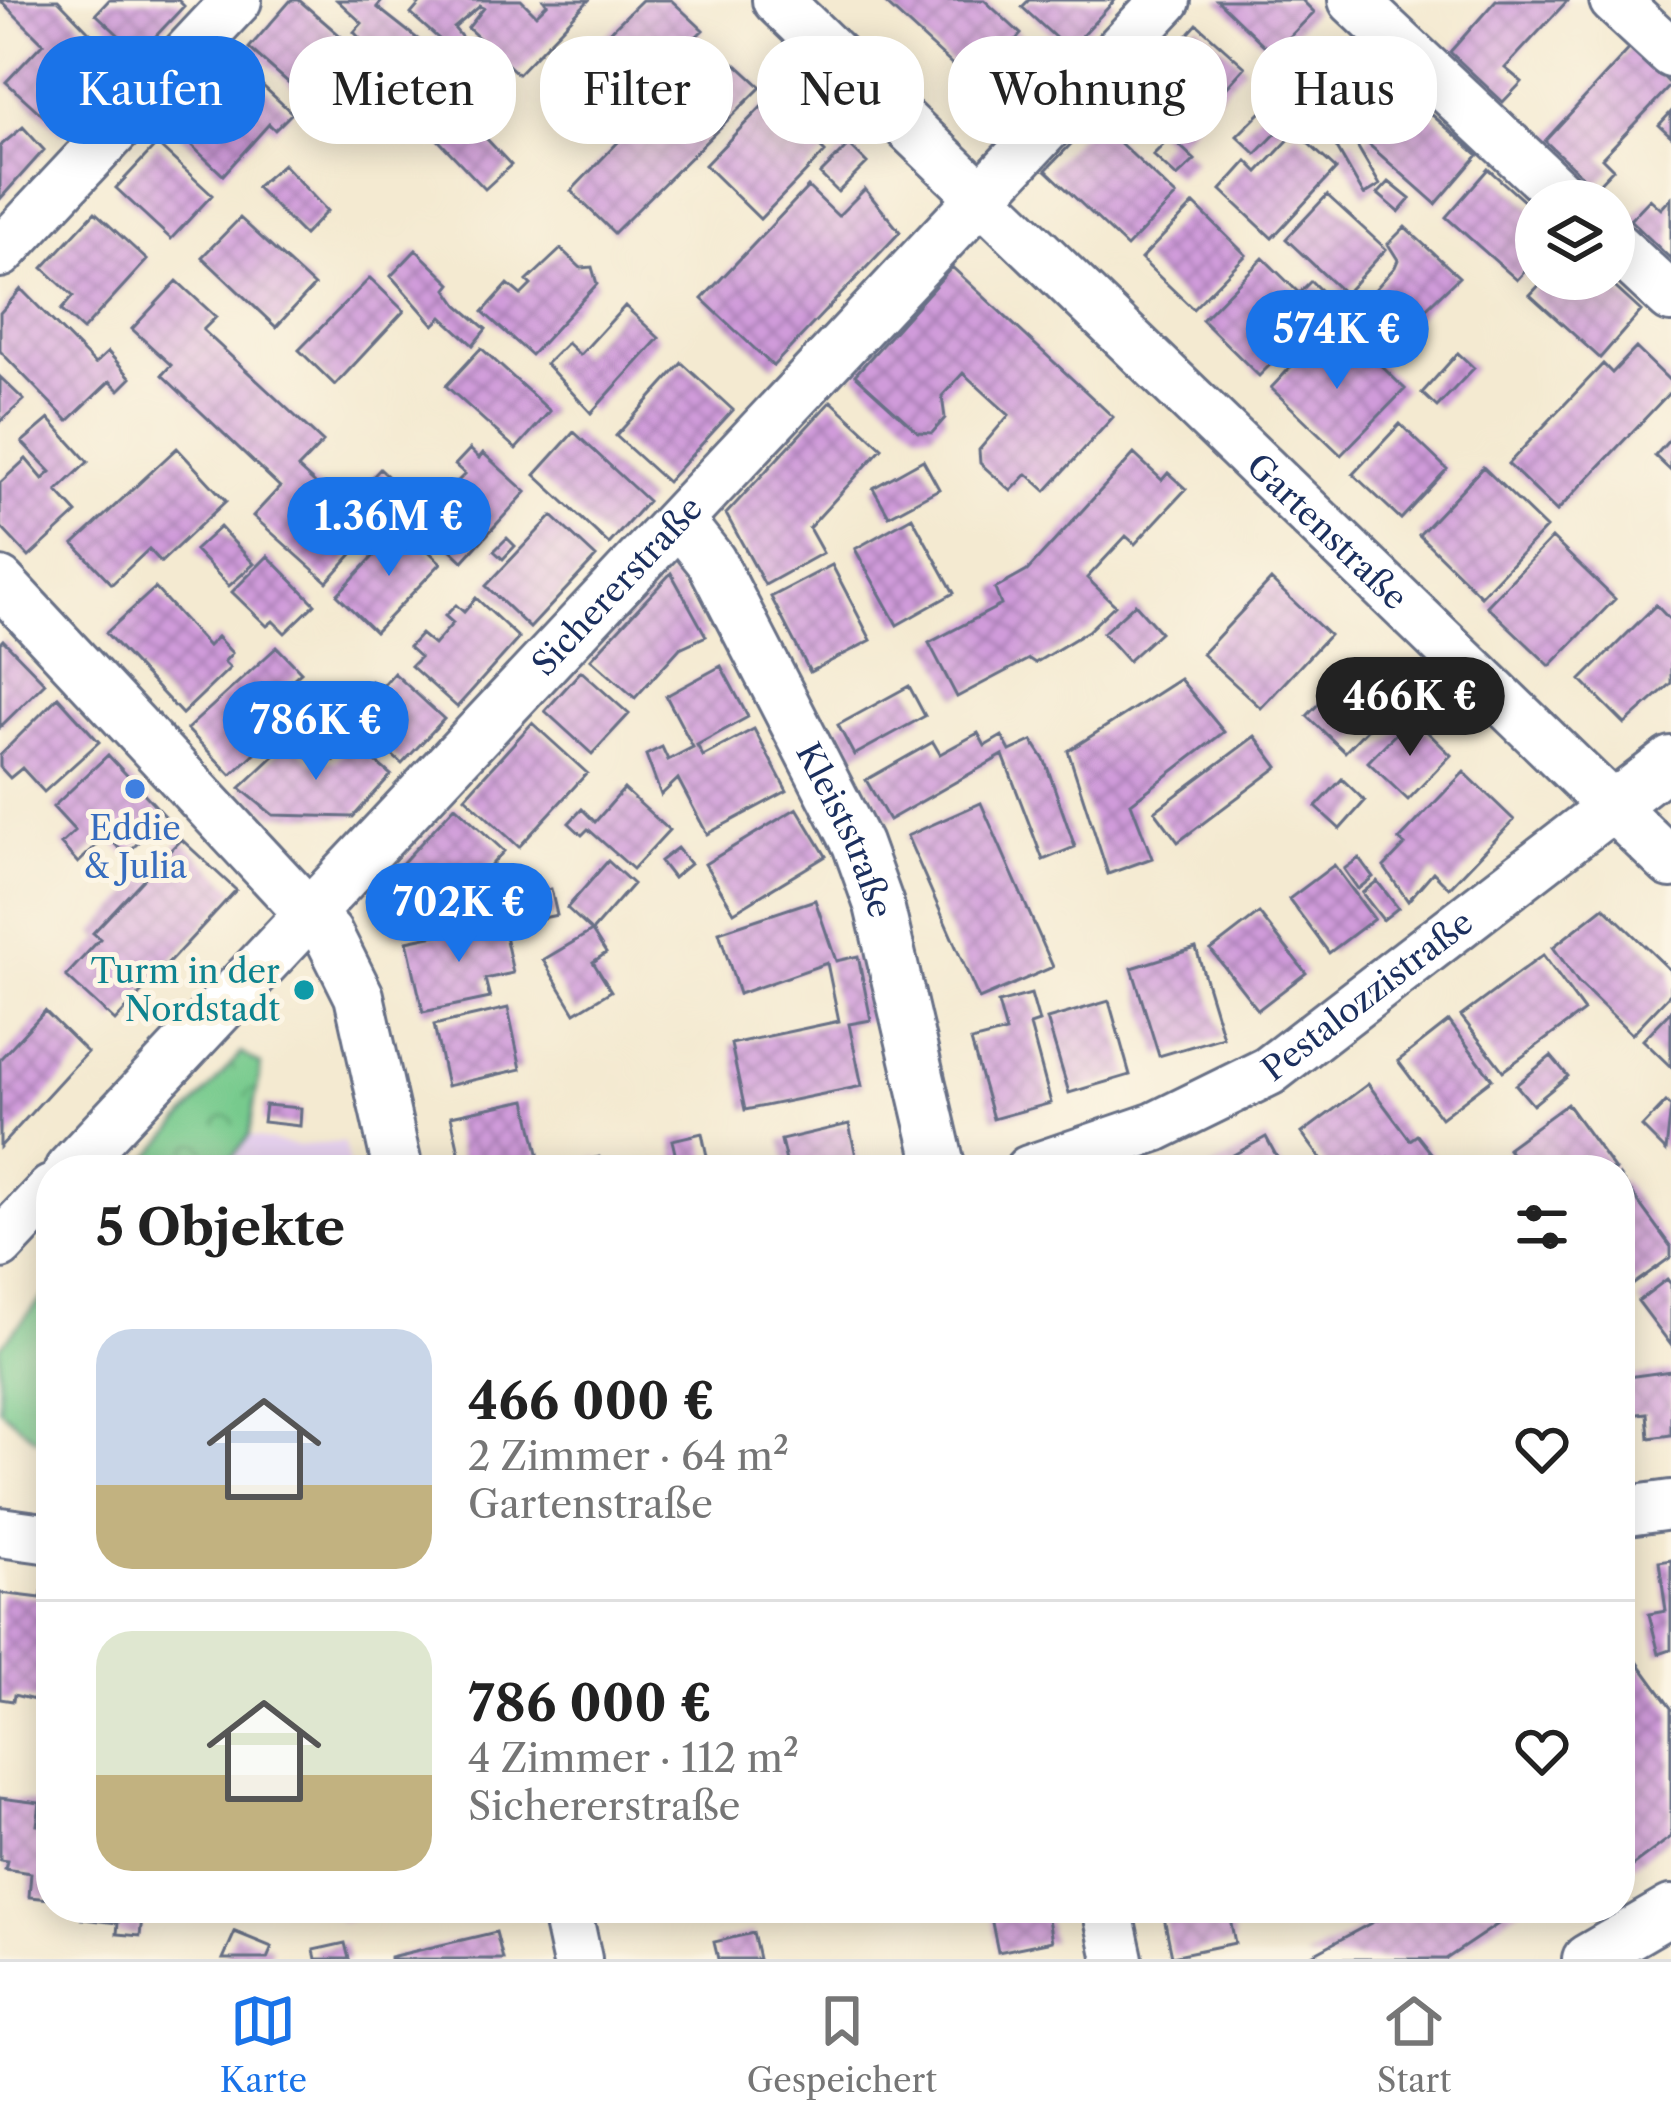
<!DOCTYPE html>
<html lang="de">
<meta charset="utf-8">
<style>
body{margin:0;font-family:"Libre Caslon Text",serif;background:#f6f6f6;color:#222;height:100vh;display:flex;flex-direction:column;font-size:45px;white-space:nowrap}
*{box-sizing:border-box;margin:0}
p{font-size:39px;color:#767676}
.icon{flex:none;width:66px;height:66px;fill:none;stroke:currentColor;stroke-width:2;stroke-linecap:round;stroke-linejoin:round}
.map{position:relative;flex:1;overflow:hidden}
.side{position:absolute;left:36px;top:1155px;width:1599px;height:768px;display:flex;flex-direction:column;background:#fff;border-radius:48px;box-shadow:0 6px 30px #0003}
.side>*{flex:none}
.top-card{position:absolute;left:36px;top:36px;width:1599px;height:108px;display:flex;gap:24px}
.tools{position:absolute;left:1515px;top:180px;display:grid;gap:24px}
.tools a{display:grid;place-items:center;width:120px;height:120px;border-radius:50%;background:#fff;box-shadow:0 6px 30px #0003;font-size:60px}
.price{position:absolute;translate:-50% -102px;padding:0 27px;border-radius:42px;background:#1a73e8;color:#fff;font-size:39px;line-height:78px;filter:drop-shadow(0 3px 6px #0008)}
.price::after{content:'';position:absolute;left:50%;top:72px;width:36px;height:27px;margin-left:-18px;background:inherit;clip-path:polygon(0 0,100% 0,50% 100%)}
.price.current{background:#222;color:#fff}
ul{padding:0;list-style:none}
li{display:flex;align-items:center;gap:36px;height:300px;padding:0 60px}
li+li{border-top:3px solid #e0e0e0}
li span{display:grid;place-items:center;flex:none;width:336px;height:240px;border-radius:36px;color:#555}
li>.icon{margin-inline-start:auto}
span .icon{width:144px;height:144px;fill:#fffc;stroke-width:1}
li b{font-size:51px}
h2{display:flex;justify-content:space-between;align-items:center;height:144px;padding:0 60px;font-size:51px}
.chip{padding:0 42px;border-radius:48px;background:#fff;box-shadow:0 6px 30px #0003;font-size:42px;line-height:108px}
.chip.current{background:#1a73e8;color:#fff}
.tabs{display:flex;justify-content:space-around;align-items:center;height:168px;border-top:3px solid #e0e0e0;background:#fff;font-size:33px;color:#767676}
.tabs a{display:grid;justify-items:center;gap:6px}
.tabs .current{color:#1a73e8}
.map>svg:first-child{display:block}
</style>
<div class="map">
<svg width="1671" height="1959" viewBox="0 0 1671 1959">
<defs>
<pattern id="park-crowns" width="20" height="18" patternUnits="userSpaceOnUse" patternTransform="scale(3)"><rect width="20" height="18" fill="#77ca8d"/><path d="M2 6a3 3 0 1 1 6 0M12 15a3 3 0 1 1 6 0" fill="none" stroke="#61a476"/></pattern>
<pattern id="building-cross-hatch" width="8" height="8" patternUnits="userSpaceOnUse" patternTransform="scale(3)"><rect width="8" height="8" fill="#d09bda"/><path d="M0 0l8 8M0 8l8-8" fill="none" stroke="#a87fb4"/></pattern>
</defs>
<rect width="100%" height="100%" fill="#fcf5e5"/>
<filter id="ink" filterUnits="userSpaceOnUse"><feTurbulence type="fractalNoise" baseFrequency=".00833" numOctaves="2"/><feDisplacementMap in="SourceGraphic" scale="24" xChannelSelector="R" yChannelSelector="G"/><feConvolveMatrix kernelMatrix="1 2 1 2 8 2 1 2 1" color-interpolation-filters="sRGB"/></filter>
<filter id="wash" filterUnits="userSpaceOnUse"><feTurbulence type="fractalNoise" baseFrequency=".004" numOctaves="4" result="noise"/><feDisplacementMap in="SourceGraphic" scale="48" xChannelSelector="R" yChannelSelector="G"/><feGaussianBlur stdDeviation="2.7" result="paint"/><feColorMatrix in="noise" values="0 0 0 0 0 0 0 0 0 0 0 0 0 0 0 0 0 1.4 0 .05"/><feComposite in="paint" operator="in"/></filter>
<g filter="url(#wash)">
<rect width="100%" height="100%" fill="#f4ead1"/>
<path fill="#e7d2ef" d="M 249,1136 L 297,1146 L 344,1142 L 350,1170 L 222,1170 Z"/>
<path fill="url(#park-crowns)" stroke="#497c76" stroke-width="3" d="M 241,1053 L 261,1065 L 249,1136 L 222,1170 L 138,1170 Z"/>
<path fill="#77ca8d" stroke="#497c76" stroke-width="3" d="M 51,1288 L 51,1423 L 36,1440 L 0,1409 L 0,1347 Z"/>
<g id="blocks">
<path fill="url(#building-cross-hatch)" d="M 0,0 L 58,0 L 125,69 L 63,134 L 6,82 L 43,43 Z
M 109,0 L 178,0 L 184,6 L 139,54 L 96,14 Z
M 291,0 L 299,0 L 352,46 L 306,98 L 249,48 Z
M 337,0 L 383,0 L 377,7 L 419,40 L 414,46 L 420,55 L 439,39 L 411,14 L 423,0 L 521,0 L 536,15 L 547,4 L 544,0 L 589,0 L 518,74 L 468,28 L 484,8 L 480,6 L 454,28 L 464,40 L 393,97 L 383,85 L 395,76 L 354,32 L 362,23 Z
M 642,0 L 671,0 L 703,30 L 647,83 L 631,68 L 612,77 L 622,87 L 586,123 L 551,90 Z
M 882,0 L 984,0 L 1021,34 L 1014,42 L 1057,81 L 1017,124 Z
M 1029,0 L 1115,0 L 1069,50 L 1022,7 Z
M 1217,0 L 1302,0 L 1314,12 L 1273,54 Z
M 1496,0 L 1568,0 L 1505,68 L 1522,82 L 1503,102 L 1450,52 Z
M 1197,24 L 1245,67 L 1177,143 L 1195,160 L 1177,177 L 1153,155 L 1167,141 L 1126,104 Z
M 1351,43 L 1394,84 L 1359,122 L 1315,80 Z
M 1633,45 L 1671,85 L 1602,158 L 1613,169 L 1595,188 L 1545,141 Z
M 1283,57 L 1296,71 L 1305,62 L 1317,74 L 1305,85 L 1326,105 L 1300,131 L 1289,120 L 1256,154 L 1237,136 L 1273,100 L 1264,91 L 1279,76 L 1272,70 Z
M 235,60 L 292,113 L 275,130 L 269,124 L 223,175 L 173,128 Z
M 736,64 L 761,87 L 614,233 L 571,191 L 649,110 L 672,132 Z
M 435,68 L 492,128 L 484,136 L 511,165 L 485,189 L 401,101 Z
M 1407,93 L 1478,155 L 1436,204 L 1365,141 Z
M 770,98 L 825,152 L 760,219 L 705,165 Z
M 1671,112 L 1671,136 L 1659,125 Z
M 1095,119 L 1176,196 L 1127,247 L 1046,170 Z
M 23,127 L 44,150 L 0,199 L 0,146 Z
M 1296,132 L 1336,169 L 1272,238 L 1221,190 L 1247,161 L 1258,172 Z
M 1353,139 L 1380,185 L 1364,195 L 1337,148 Z
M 157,144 L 212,195 L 171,239 L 116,188 Z
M 849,145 L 867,163 L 838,192 L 820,174 Z
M 283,164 L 327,211 L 304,235 L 256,187 Z
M 1488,169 L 1536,212 L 1536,259 L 1517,280 L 1446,217 Z
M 1389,182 L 1410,199 L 1399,212 L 1378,194 Z
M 808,187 L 838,216 L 865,189 L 900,232 L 773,366 L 702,299 Z
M 1327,195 L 1386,249 L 1345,294 L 1286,239 Z
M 1671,198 L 1671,259 L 1630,220 L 1650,199 L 1661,209 Z
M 1194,204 L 1246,255 L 1193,309 L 1141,259 Z
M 95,212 L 147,260 L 83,330 L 61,310 L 73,296 L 43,268 Z
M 240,218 L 314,286 L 276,327 L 202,257 Z
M 1405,227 L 1459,277 L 1389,344 L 1356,311 L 1395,267 L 1398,260 L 1388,244 Z
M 561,249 L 581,268 L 592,267 L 597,284 L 531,355 L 483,312 L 508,284 L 521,295 L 531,285 L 527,281 Z
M 416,250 L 451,284 L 447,289 L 458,305 L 486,329 L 473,345 L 442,317 L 434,325 L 391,276 Z
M 1263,258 L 1299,293 L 1311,281 L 1332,302 L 1259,376 L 1202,320 Z
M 952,267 L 1113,417 L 1046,491 L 1027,474 L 1011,491 L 980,463 L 979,450 L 1009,415 L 963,373 L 942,396 L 945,418 L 932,433 L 918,432 L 855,375 Z
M 370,278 L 404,311 L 335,385 L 299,350 Z
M 1545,279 L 1606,279 L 1641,311 L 1600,358 L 1530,295 Z
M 177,281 L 216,317 L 203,330 L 323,442 L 298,468 L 370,534 L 327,582 L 253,516 L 280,487 L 162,375 L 171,365 L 132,329 Z
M 21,289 L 95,364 L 108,352 L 131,378 L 119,390 L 110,381 L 68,421 L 0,351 L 0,313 Z
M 625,306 L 659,338 L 591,413 L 546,364 L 567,343 L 580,355 Z
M 1320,336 L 1328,344 L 1334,337 L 1362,363 L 1370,355 L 1405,389 L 1341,455 L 1271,388 Z
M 481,348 L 550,411 L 516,449 L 446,386 Z
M 1636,348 L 1671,382 L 1671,391 L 1557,511 L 1508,464 L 1603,364 L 1612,373 Z
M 1458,353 L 1474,368 L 1437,407 L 1422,393 Z
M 682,363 L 733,410 L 667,482 L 616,436 Z
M 0,377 L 24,400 L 0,422 Z
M 831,401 L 882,448 L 809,528 L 823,553 L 765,585 L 726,514 Z
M 49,419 L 88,462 L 57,491 L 77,513 L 29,557 L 0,526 L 0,483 L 26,459 L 43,479 L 51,472 L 22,442 Z
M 1400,424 L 1447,469 L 1401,519 L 1353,474 Z
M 574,432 L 648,501 L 609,544 L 535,475 Z
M 1671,438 L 1671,471 L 1655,456 Z
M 177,448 L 226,501 L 161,562 L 149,549 L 112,584 L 74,544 Z
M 470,449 L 479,458 L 483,453 L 526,492 L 463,561 L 419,520 L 465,474 L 455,465 Z
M 1134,454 L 1162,480 L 1168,473 L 1186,489 L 1135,544 L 1126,536 L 1087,578 L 1115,605 L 1088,631 L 1035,663 L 1029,659 L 957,697 L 929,643 L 1001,605 L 995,589 L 1027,571 Z
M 923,460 L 939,489 L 889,516 L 873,488 Z
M 1483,467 L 1546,528 L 1481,596 L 1419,535 Z
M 380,469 L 397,485 L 366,516 L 350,501 Z
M 552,516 L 596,557 L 530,628 L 486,586 Z
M 912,517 L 954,593 L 897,625 L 855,549 Z
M 402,526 L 441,563 L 375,632 L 337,595 Z
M 220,527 L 254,564 L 229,586 L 195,550 Z
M 507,538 L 515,546 L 503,559 L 494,551 Z
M 1552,538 L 1615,599 L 1550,666 L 1487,606 Z
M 268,556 L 315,604 L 285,633 L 273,621 L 267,626 L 232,592 Z
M 832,565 L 871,640 L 810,672 L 771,597 Z
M 671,573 L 706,636 L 680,648 L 635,698 L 591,659 Z
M 1271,580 L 1329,635 L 1261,708 L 1202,654 Z
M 155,588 L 208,646 L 217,637 L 232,653 L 224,662 L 230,668 L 182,714 L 106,633 Z
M 476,598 L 519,638 L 457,707 L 411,666 L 420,657 L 409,647 L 421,634 L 434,645 L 453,623 L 445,616 L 456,605 L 464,612 Z
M 1135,604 L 1160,632 L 1128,661 L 1103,633 Z
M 1656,605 L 1671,621 L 1671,683 L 1625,724 L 1581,680 Z
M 3,640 L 45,683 L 0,727 L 0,643 Z
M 277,647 L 301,672 L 285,686 L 295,697 L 278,712 L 289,722 L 231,775 L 187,729 Z
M 1356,664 L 1394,701 L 1345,752 L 1307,716 Z
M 721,666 L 748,717 L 697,745 L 703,756 L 754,729 L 787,791 L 707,834 L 678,779 L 661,795 L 646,755 L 662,747 L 668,760 L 693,747 L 666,696 Z
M 581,671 L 629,714 L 592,754 L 545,711 Z
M 394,673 L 444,719 L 402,764 L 353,720 L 366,706 L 357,698 L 371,681 L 380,689 Z
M 1180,679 L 1224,732 L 1131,803 L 1152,858 L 1108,874 L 1068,751 Z
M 909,686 L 925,716 L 854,755 L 838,725 Z
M 58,697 L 99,742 L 44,792 L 22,768 L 10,778 L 0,767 L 0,755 Z
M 1412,717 L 1451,755 L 1408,800 L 1368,762 Z
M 532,723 L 587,773 L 519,847 L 465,797 Z
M 978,733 L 985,746 L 1002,736 L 1010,751 L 1032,741 L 1045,761 L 1075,847 L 1043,860 L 1003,755 L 889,820 L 866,780 L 933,742 L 940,754 Z
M 1255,736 L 1278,767 L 1178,842 L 1155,811 Z
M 290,741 L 314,763 L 335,760 L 351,741 L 391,775 L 353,817 L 273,815 L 240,788 Z
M 108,755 L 166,817 L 125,855 L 107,835 L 78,863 L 61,844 L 75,831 L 53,807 Z
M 1464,772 L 1514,820 L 1449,888 L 1433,872 L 1408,901 L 1384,867 L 1405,845 L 1399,840 Z
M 1342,779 L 1365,801 L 1340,829 L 1316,807 Z
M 624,789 L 669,830 L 633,869 L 588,829 L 582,835 L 569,823 L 582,809 L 595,822 Z
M 981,803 L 1053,967 L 979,999 L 907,836 Z
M 455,806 L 504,851 L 460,899 L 464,916 L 394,932 L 386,900 L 402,897 L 396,870 Z
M 797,808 L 826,856 L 734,912 L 705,864 Z
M 181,839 L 236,890 L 115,1021 L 66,976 L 100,939 L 93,933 Z
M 677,848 L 690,864 L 673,878 L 660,861 Z
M 1359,858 L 1373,877 L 1358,889 L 1344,869 Z
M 608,861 L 633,884 L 592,931 L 567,908 Z
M 1334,865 L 1374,919 L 1329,953 L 1289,899 Z
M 1377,881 L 1398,908 L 1383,920 L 1362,893 Z
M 551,889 L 557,915 L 528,921 L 523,895 Z
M 815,900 L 836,961 L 858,956 L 871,1020 L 849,1024 L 862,1086 L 745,1110 L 731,1044 L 839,1021 L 827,963 L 739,994 L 719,932 Z
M 1604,907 L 1671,971 L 1671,993 L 1632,1034 L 1578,982 L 1553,947 Z
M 1259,913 L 1306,973 L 1258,1010 L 1211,950 Z
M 502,921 L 513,973 L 485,979 L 490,998 L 423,1012 L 407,941 Z
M 592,931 L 606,953 L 593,962 L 611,991 L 575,1013 L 543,960 Z
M 1196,948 L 1223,1037 L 1159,1056 L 1132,968 Z
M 1543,955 L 1584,1011 L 1503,1071 L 1461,1016 Z
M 1031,994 L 1039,1022 L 1030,1025 L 1051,1103 L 993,1119 L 971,1041 L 1006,1032 L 998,1003 Z
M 1109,1001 L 1130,1075 L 1069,1093 L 1047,1019 Z
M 508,1008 L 521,1069 L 447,1086 L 434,1025 Z
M 45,1011 L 87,1052 L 0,1147 L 0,1059 Z
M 1671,1011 L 1671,1067 L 1643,1040 Z
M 1449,1021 L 1492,1079 L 1441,1118 L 1398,1061 Z
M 1551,1056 L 1568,1076 L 1533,1105 L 1516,1085 Z
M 1368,1084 L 1410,1140 L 1417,1135 L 1439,1163 L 1438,1170 L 1398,1170 L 1388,1157 L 1371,1170 L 1329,1170 L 1302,1133 Z
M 526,1100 L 540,1162 L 463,1170 L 451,1116 Z
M 1666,1102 L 1671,1107 L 1666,1151 L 1642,1127 Z
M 1567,1104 L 1615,1170 L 1523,1170 L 1507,1148 Z
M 265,1105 L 301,1108 L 300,1126 L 263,1122 Z
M 849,1124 L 859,1170 L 788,1170 L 781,1140 Z
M 702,1133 L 710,1170 L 679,1170 L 672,1140 Z
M 1266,1137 L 1284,1170 L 1206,1170 Z
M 599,1157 L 602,1170 L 563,1170 L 562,1166 Z
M 1620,1177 L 1671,1247 L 1671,1257 L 1620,1294 Z
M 1667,1279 L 1671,1284 L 1671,1345 L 1638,1301 Z
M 1671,1371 L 1671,1435 L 1649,1438 L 1647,1413 L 1620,1416 L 1620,1378 Z
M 1671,1560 L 1671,1650 L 1659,1654 L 1649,1614 L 1666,1611 L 1659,1562 Z
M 1620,1584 L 1623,1584 L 1629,1636 L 1620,1636 Z
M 43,1586 L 51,1587 L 51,1704 L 14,1695 L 13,1701 L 0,1699 L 0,1593 L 41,1598 Z
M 1620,1638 L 1671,1708 L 1671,1837 L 1620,1875 Z
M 0,1798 L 40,1803 L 37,1825 L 51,1827 L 51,1899 L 29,1897 L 31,1873 L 5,1869 L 7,1861 L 0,1860 Z
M 83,1908 L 143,1908 L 140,1936 L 117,1934 L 118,1923 L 82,1919 Z
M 337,1908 L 389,1908 L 390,1910 L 340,1921 Z
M 989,1908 L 1046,1908 L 1052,1941 L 998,1952 Z
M 1162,1908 L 1228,1908 L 1235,1943 L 1172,1956 Z
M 1399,1908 L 1522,1908 L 1446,1959 L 1304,1959 Z
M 235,1932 L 272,1947 L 267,1959 L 223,1959 Z
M 496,1932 L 503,1959 L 390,1959 L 390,1957 Z
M 753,1933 L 759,1959 L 718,1959 L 714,1942 Z
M 345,1943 L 349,1959 L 316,1959 L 314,1950 Z"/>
</g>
</g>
<g filter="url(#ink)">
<use href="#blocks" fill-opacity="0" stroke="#677086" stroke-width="3"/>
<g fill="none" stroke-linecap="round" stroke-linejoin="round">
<g stroke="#677086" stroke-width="54">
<g id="street">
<path id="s1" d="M 777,0 L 1671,863"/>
<path d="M 1353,0 L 1567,201"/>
<path d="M 1614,0 L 1671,53"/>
<path d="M 1614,245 L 1671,298"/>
<path d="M 0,253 L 237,0"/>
<path id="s2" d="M 680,522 L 711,561 L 857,844 L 879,905 L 941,1170"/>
<path d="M 0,582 L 328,934 L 359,996 L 398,1170"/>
<path id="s3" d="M 69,1170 L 1166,0"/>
<path id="s4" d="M 1029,1170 L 1155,1127 L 1269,1071 L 1671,761"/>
<path d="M 0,1244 L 51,1190"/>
<path d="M 1620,1512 L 1671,1505"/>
<path d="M 0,1532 L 51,1539"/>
<path d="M 566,1908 L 577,1959"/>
<path d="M 1107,1908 L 1118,1959"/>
<path d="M 1587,1959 L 1671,1910"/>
</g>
</g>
<use href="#street" stroke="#fff" stroke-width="48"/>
</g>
</g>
<circle fill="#3f7fe0" stroke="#fcf5e5" stroke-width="4.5" cx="135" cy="789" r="12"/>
<circle fill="#0f9aa8" stroke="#fcf5e5" stroke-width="4.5" cx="304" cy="990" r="12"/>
<g text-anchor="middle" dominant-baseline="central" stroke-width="10" stroke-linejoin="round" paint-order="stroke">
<g font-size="33" fill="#1b2f5e" stroke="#fcf5e5">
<text stroke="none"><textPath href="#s1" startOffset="765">Gartenstraße</textPath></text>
<text stroke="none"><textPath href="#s3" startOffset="801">Sichererstraße</textPath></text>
<text stroke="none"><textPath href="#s2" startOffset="351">Kleiststraße</textPath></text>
<text stroke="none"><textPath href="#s4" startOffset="384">Pestalozzistraße</textPath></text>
</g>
<g font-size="33" fill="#366cbe" stroke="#fcf5e5">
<text x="135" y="828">Eddie<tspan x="135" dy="38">&amp; Julia</tspan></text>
</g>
<g font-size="33" fill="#0d838f" stroke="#fcf5e5" text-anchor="end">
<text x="280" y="971">Turm in der<tspan x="280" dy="38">Nordstadt</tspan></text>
</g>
</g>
</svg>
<div class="tools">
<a><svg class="icon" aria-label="layers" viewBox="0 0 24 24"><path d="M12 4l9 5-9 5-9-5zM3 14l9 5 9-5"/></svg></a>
</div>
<b class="price" style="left:1337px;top:392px">574K €</b>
<b class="price" style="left:389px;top:579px">1.36M €</b>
<b class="price current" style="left:1410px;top:759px">466K €</b>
<b class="price" style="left:316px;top:783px">786K €</b>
<b class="price" style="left:459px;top:965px">702K €</b>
<div class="top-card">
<a class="chip current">Kaufen</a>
<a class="chip">Mieten</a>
<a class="chip">Filter</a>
<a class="chip">Neu</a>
<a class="chip">Wohnung</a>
<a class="chip">Haus</a>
</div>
<section class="side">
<h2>5 Objekte<svg class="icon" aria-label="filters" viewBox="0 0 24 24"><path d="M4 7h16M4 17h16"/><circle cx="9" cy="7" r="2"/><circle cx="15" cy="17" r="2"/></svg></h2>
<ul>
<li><span style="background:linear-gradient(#c9d6e8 65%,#c2b280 0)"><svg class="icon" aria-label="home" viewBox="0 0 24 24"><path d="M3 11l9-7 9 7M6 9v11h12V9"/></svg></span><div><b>466 000 €</b><p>2 Zimmer · 64 m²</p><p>Gartenstraße</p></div><svg class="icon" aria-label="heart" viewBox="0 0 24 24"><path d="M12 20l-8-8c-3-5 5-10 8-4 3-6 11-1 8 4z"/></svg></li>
<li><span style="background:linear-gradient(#dfe7d0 60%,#c2b280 0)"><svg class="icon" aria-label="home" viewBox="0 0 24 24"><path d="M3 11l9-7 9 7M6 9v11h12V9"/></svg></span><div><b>786 000 €</b><p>4 Zimmer · 112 m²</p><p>Sichererstraße</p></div><svg class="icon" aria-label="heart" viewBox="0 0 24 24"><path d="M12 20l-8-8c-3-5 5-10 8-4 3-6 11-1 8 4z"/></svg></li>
</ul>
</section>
</div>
<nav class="tabs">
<a class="current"><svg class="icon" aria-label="map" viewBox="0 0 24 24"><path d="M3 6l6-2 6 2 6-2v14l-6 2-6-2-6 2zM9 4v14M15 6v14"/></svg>Karte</a>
<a><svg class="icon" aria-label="saved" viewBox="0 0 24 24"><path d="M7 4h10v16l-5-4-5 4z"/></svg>Gespeichert</a>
<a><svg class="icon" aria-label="home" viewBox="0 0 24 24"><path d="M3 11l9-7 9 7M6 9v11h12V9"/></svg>Start</a>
</nav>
